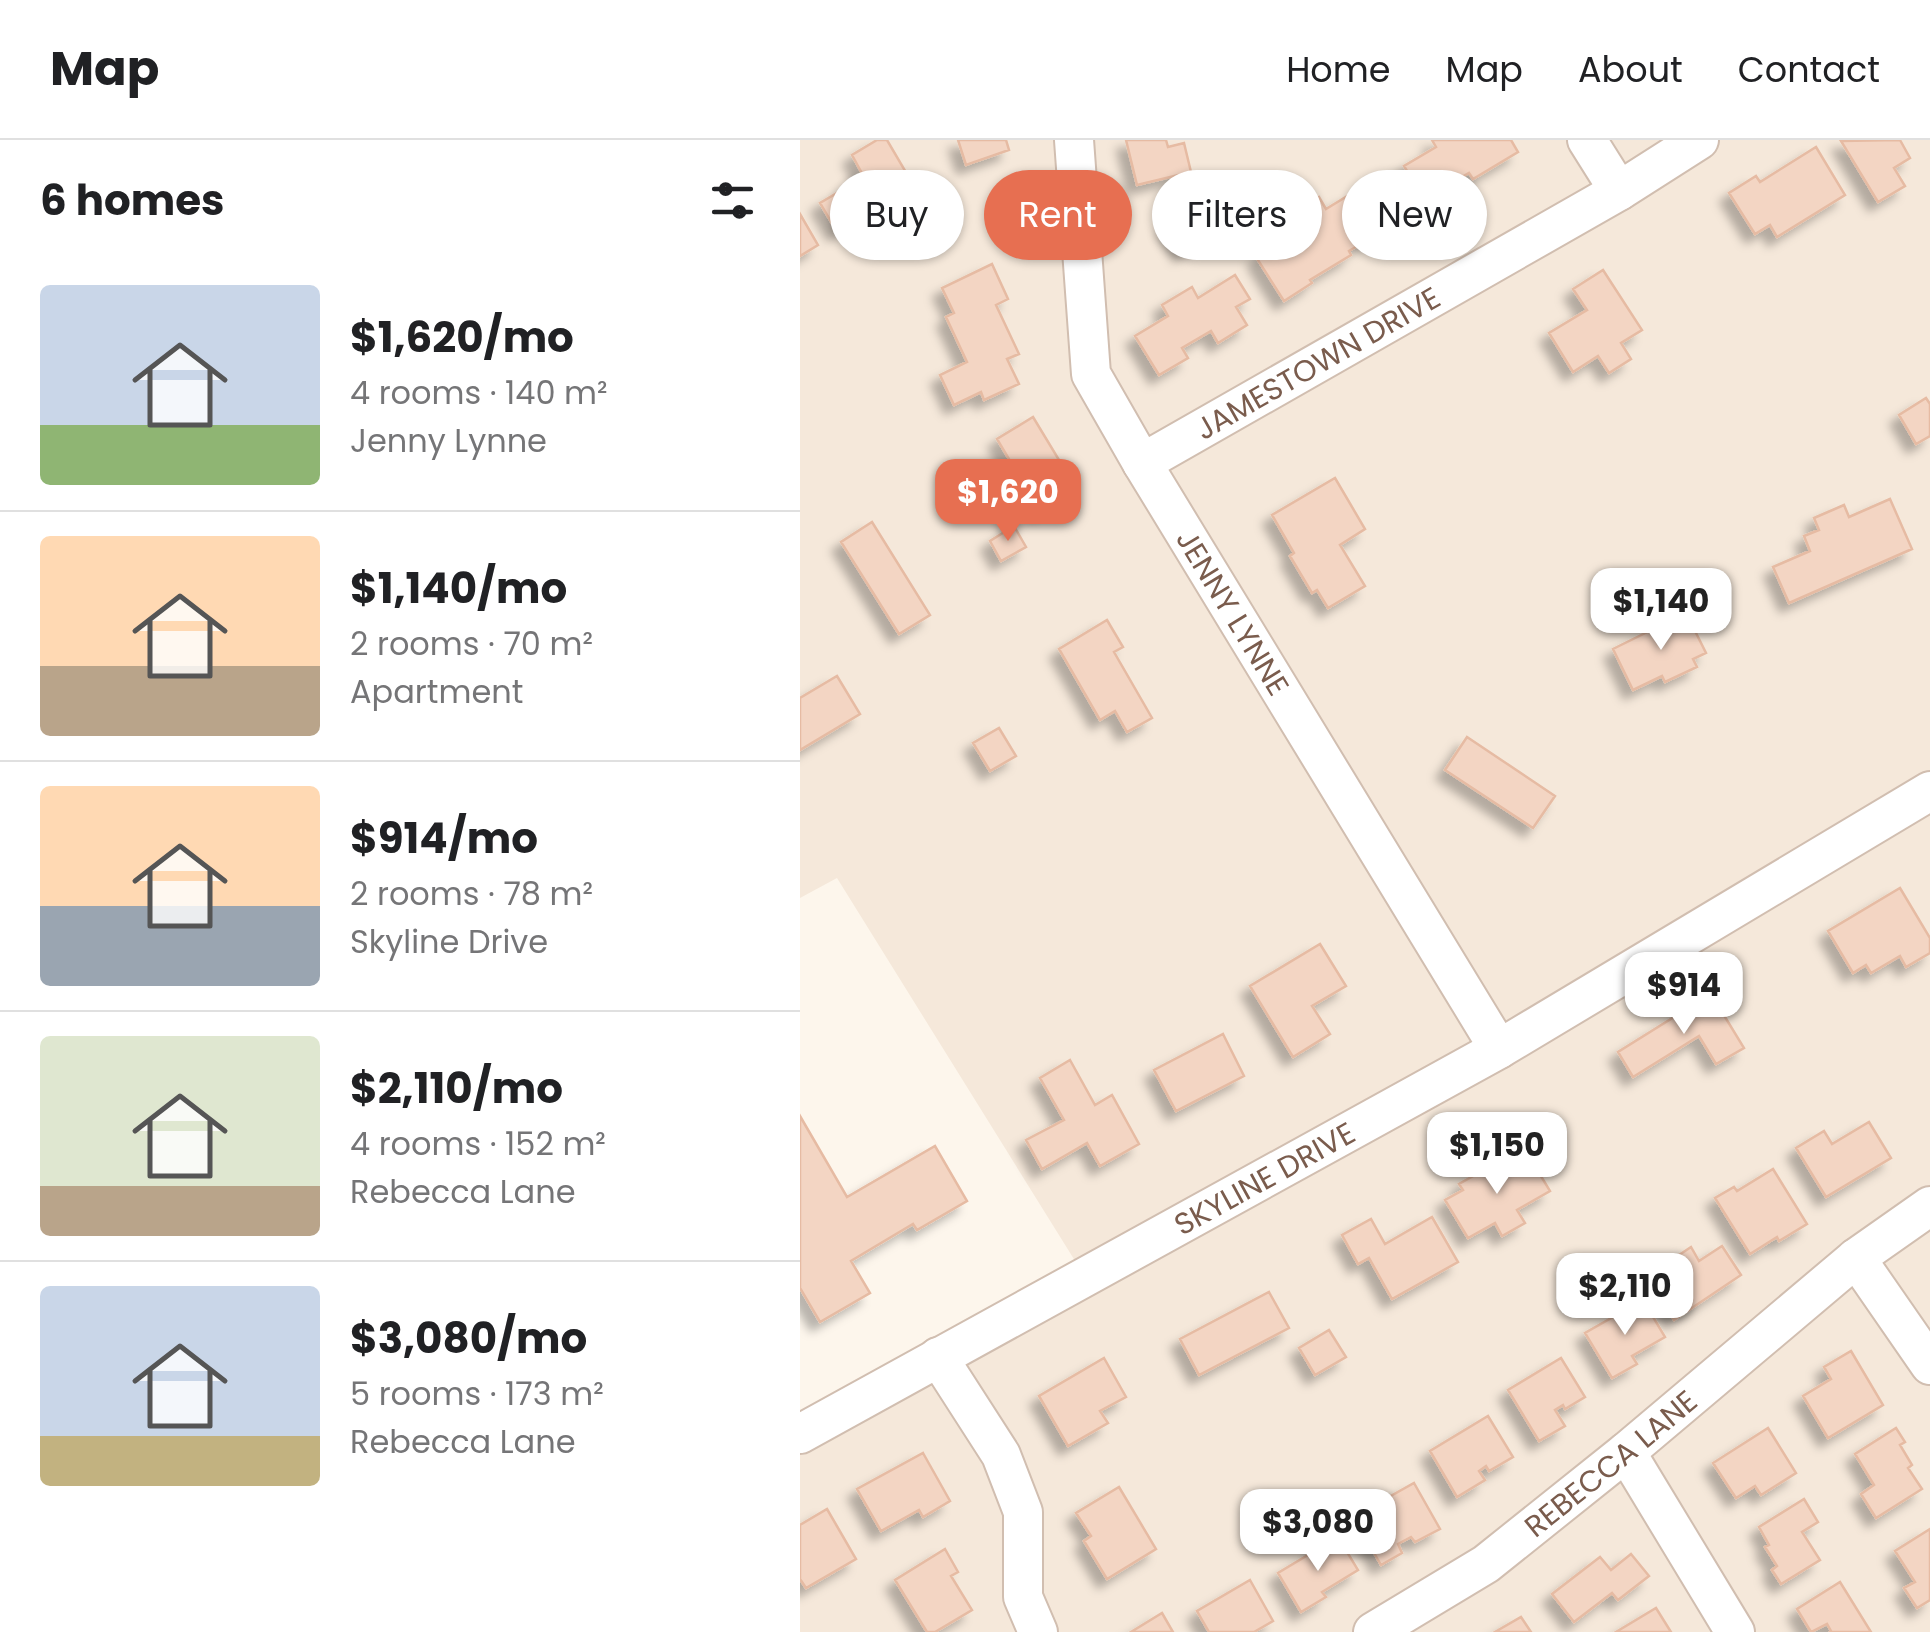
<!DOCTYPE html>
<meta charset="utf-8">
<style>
body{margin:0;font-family:Poppins,sans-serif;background:#f6f6f6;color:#202124;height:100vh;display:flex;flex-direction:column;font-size:38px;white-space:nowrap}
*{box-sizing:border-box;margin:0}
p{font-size:32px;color:#757577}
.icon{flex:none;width:55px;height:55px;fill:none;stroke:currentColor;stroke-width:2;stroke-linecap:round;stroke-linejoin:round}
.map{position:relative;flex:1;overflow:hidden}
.drawer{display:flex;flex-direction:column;background:#fff;width:800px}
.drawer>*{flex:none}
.guide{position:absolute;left:30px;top:30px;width:950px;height:90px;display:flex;gap:20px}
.price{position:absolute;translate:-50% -85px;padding:0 22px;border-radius:20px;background:#fff;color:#222;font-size:32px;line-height:65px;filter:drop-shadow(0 2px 5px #0008)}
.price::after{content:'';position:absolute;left:50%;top:60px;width:30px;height:22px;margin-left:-15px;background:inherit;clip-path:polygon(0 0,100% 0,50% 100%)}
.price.on{background:#e76f51;color:#fff}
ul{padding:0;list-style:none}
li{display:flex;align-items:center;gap:30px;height:250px;padding:0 40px}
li+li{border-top:2px solid #e0e0e0}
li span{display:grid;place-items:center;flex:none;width:280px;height:200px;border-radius:10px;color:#555}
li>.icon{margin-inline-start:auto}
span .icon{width:120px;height:120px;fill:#fffc;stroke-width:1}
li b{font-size:42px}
h2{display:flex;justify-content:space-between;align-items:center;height:120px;padding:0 40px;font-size:42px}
.tag{padding:0 35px;border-radius:45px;background:#fff;box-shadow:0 2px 8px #0004;font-size:35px;line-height:90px}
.tag.on{background:#e76f51;color:#fff}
header{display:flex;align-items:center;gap:60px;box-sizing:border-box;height:140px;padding:0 50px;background:#fff;border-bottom:2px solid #e0e0e0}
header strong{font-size:48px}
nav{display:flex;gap:55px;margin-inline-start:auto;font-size:35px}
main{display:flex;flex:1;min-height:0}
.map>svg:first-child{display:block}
</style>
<header>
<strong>Map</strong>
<nav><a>Home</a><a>Map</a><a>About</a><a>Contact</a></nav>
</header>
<main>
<section class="drawer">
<h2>6 homes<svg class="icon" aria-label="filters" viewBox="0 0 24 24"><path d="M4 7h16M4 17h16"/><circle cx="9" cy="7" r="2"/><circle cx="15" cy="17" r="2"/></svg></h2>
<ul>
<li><span style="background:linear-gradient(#c9d6e8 70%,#8fb573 0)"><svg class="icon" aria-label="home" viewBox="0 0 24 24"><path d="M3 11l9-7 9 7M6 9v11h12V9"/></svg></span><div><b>$1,620/mo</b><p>4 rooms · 140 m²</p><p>Jenny Lynne</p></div></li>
<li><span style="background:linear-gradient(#ffd9b3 65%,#b9a48a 0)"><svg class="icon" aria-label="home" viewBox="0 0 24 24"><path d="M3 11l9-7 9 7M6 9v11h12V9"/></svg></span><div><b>$1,140/mo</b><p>2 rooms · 70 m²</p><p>Apartment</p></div></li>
<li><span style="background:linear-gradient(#ffd9b3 60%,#9aa5b1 0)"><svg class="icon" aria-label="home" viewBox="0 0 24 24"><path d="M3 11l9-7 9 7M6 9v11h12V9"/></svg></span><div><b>$914/mo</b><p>2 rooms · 78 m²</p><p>Skyline Drive</p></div></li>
<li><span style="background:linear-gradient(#dfe7d0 75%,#b9a48a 0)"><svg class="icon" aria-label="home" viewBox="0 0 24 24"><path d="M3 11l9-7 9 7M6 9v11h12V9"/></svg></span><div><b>$2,110/mo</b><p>4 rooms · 152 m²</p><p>Rebecca Lane</p></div></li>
<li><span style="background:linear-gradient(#c9d6e8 75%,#c2b280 0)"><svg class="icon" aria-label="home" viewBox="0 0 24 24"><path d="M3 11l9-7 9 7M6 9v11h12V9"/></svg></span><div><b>$3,080/mo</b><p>5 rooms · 173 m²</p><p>Rebecca Lane</p></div></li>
</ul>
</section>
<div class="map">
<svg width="1130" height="1492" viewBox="0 0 1130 1492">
<defs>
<filter id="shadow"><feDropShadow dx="-9" dy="9" stdDeviation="5" flood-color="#0004"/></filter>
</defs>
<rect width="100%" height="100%" fill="#fdf6ec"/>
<path fill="#f5e8da" d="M 0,0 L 1130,0 L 1130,1492 L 0,1492 L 0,1279 L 277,1124 L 37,738 L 0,758 Z"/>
<path fill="#f3d5c3" stroke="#e6bba3" stroke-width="2.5" filter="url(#shadow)" d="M 77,0 L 87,0 L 114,46 L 37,92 L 20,63 L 64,37 L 52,15 Z
M 158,0 L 206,0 L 209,10 L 166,25 Z
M 326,0 L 366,0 L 368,7 L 384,3 L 391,32 L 337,45 Z
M 632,0 L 711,0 L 718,12 L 673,39 L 669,33 L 624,59 L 604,26 L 636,7 Z
M 1100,0 L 1110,18 L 1094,28 L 1105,46 L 1078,62 L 1041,1 Z
M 1016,7 L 1045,55 L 977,97 L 970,85 L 955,94 L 929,53 L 956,36 L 960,42 Z
M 549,55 L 574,96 L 549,111 L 551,115 L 510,140 L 512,143 L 484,161 L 456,117 L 486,99 L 490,107 L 505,98 L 490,74 L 519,57 L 526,69 Z
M 402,63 L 419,91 L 383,113 L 366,85 Z
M 0,74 L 18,105 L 0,116 Z
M 192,124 L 208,159 L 196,165 L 219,214 L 207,219 L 219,244 L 184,260 L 181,252 L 154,265 L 140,235 L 167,222 L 146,177 L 154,173 L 142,148 Z
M 803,130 L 842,190 L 821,203 L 831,219 L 809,233 L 798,216 L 773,232 L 749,193 L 787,170 L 773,149 Z
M 435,135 L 450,159 L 436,167 L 447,185 L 418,203 L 411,191 L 382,208 L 388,218 L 359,235 L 335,196 L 368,176 L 362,165 L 392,147 L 398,158 Z
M 1126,258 L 1130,264 L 1130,296 L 1116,304 L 1099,275 Z
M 233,277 L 276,348 L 240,371 L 226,348 L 209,359 L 191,330 L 209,319 L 197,299 Z
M 535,338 L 565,389 L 540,405 L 565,446 L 528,468 L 517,450 L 512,453 L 490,416 L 494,413 L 472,375 Z
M 1090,359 L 1112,409 L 989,463 L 973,427 L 1010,411 L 1004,396 L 1019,390 L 1014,378 L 1044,365 L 1049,377 Z
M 72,382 L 130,475 L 99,494 L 41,402 Z
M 214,386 L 226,407 L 201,421 L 190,401 Z
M 886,473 L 906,513 L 893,519 L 897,527 L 865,542 L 862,536 L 833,550 L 813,509 Z
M 307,480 L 323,507 L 314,512 L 352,578 L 327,592 L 315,571 L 300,580 L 259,509 Z
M 37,536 L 60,574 L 0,610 L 0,558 Z
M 199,588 L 216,616 L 190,631 L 173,603 Z
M 667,597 L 755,656 L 733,688 L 645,630 Z
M 1100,748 L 1130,798 L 1130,813 L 1106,827 L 1100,816 L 1071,833 L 1066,825 L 1053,833 L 1028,791 Z
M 520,804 L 546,846 L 512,866 L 530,894 L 493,917 L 450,846 Z
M 911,854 L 944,908 L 916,924 L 899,896 L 833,937 L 818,912 Z
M 423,894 L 444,936 L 376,971 L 354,930 Z
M 270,920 L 295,965 L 312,955 L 339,1004 L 300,1026 L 287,1003 L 242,1029 L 226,1000 L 264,980 L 240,938 Z
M 0,976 L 47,1057 L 135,1006 L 167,1061 L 117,1090 L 113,1084 L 51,1121 L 70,1153 L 20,1182 L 0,1148 Z
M 1069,982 L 1091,1018 L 1026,1057 L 996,1008 L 1024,991 L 1032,1004 Z
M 727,1013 L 750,1051 L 717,1070 L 725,1083 L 702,1096 L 695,1083 L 668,1098 L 645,1060 L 663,1050 L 659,1044 L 700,1021 L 703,1027 Z
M 973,1029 L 1007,1084 L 979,1101 L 977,1097 L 950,1114 L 915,1058 L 934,1047 L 937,1051 Z
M 632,1077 L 658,1122 L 592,1159 L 569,1118 L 558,1124 L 542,1095 L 571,1079 L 585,1104 Z
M 922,1106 L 941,1135 L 874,1180 L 853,1148 L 877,1132 L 870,1121 L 891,1107 L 899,1121 Z
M 469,1152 L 489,1188 L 399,1235 L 380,1199 Z
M 843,1160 L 865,1197 L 832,1216 L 837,1224 L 812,1238 L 785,1193 Z
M 529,1190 L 546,1217 L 515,1235 L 499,1208 Z
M 1051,1211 L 1083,1265 L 1028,1298 L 1003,1256 L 1031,1239 L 1024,1227 Z
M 304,1218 L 326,1257 L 300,1271 L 308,1283 L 268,1306 L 239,1256 Z
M 761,1218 L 785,1257 L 765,1269 L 763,1265 L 755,1270 L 765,1286 L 739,1301 L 708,1250 Z
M 688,1276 L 713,1317 L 689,1331 L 686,1326 L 679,1331 L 685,1340 L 657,1357 L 630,1311 Z
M 968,1288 L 996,1333 L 961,1355 L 955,1346 L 936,1358 L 913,1323 Z
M 1096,1288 L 1105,1302 L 1100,1305 L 1112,1325 L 1108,1328 L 1122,1349 L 1076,1378 L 1061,1354 L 1074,1345 L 1055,1314 Z
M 123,1313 L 150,1361 L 123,1377 L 119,1370 L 81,1391 L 57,1349 Z
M 614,1343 L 640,1389 L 615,1402 L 611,1397 L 598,1404 L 602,1413 L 581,1425 L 558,1385 L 594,1365 L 589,1357 Z
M 319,1347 L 356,1409 L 307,1439 L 284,1401 L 291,1396 L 276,1373 Z
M 1004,1359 L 1018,1382 L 1002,1392 L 1020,1420 L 981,1444 L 972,1430 L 977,1426 L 965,1407 L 969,1405 L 959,1387 Z
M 27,1369 L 56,1419 L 6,1448 L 0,1439 L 0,1385 Z
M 1130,1389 L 1130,1460 L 1117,1468 L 1104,1448 L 1115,1442 L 1095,1411 Z
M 538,1397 L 558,1430 L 522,1452 L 526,1457 L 501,1472 L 478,1433 Z
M 145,1409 L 158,1432 L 151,1436 L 172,1470 L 135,1492 L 127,1492 L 95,1440 Z
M 831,1414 L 849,1436 L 818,1460 L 812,1453 L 774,1482 L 752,1454 L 800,1417 L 811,1430 Z
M 450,1440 L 473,1481 L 454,1492 L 409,1492 L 397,1471 Z
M 1040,1442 L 1071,1492 L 1030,1492 L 1031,1491 L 1027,1484 L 1011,1492 L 997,1469 Z
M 856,1468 L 871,1492 L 816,1492 Z
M 362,1473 L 373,1492 L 331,1492 Z
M 721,1477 L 731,1492 L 695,1492 Z"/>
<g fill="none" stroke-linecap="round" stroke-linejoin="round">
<g stroke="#d1beb0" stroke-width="42">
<g id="minor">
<path id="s1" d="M 274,0 L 291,234 L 342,323 L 699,909"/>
<path d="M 787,0 L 819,51"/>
<path id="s2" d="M 342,323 L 819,51 L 899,0"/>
<path d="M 1056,1118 L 1130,1225"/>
<path d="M 138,1217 L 201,1315 L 223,1372 L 223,1457 L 238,1492"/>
<path id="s3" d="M 0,1294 L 699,909 L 1130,651"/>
<path d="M 826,1312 L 935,1492"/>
<path id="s4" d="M 573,1492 L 686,1424 L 826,1312 L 1056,1118 L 1130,1066"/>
</g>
</g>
<use href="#minor" stroke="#fff" stroke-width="38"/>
</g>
<g text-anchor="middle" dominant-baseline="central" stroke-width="10" stroke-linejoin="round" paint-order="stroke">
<g font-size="30" fill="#7a5c4d" stroke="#fffaf3">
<text stroke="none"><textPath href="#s2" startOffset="202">JAMESTOWN DRIVE</textPath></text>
<text stroke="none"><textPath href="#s1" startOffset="512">JENNY LYNNE</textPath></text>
<text stroke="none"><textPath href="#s3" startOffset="530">SKYLINE DRIVE</textPath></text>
<text stroke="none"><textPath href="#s4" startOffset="292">REBECCA LANE</textPath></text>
</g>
</g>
</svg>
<b class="price on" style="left:208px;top:404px">$1,620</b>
<b class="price" style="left:861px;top:513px">$1,140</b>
<b class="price" style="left:884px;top:897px">$914</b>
<b class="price" style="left:697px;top:1057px">$1,150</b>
<b class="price" style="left:825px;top:1198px">$2,110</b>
<b class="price" style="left:518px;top:1434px">$3,080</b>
<div class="guide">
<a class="tag">Buy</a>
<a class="tag on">Rent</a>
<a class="tag">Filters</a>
<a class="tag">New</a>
</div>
</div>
</main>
